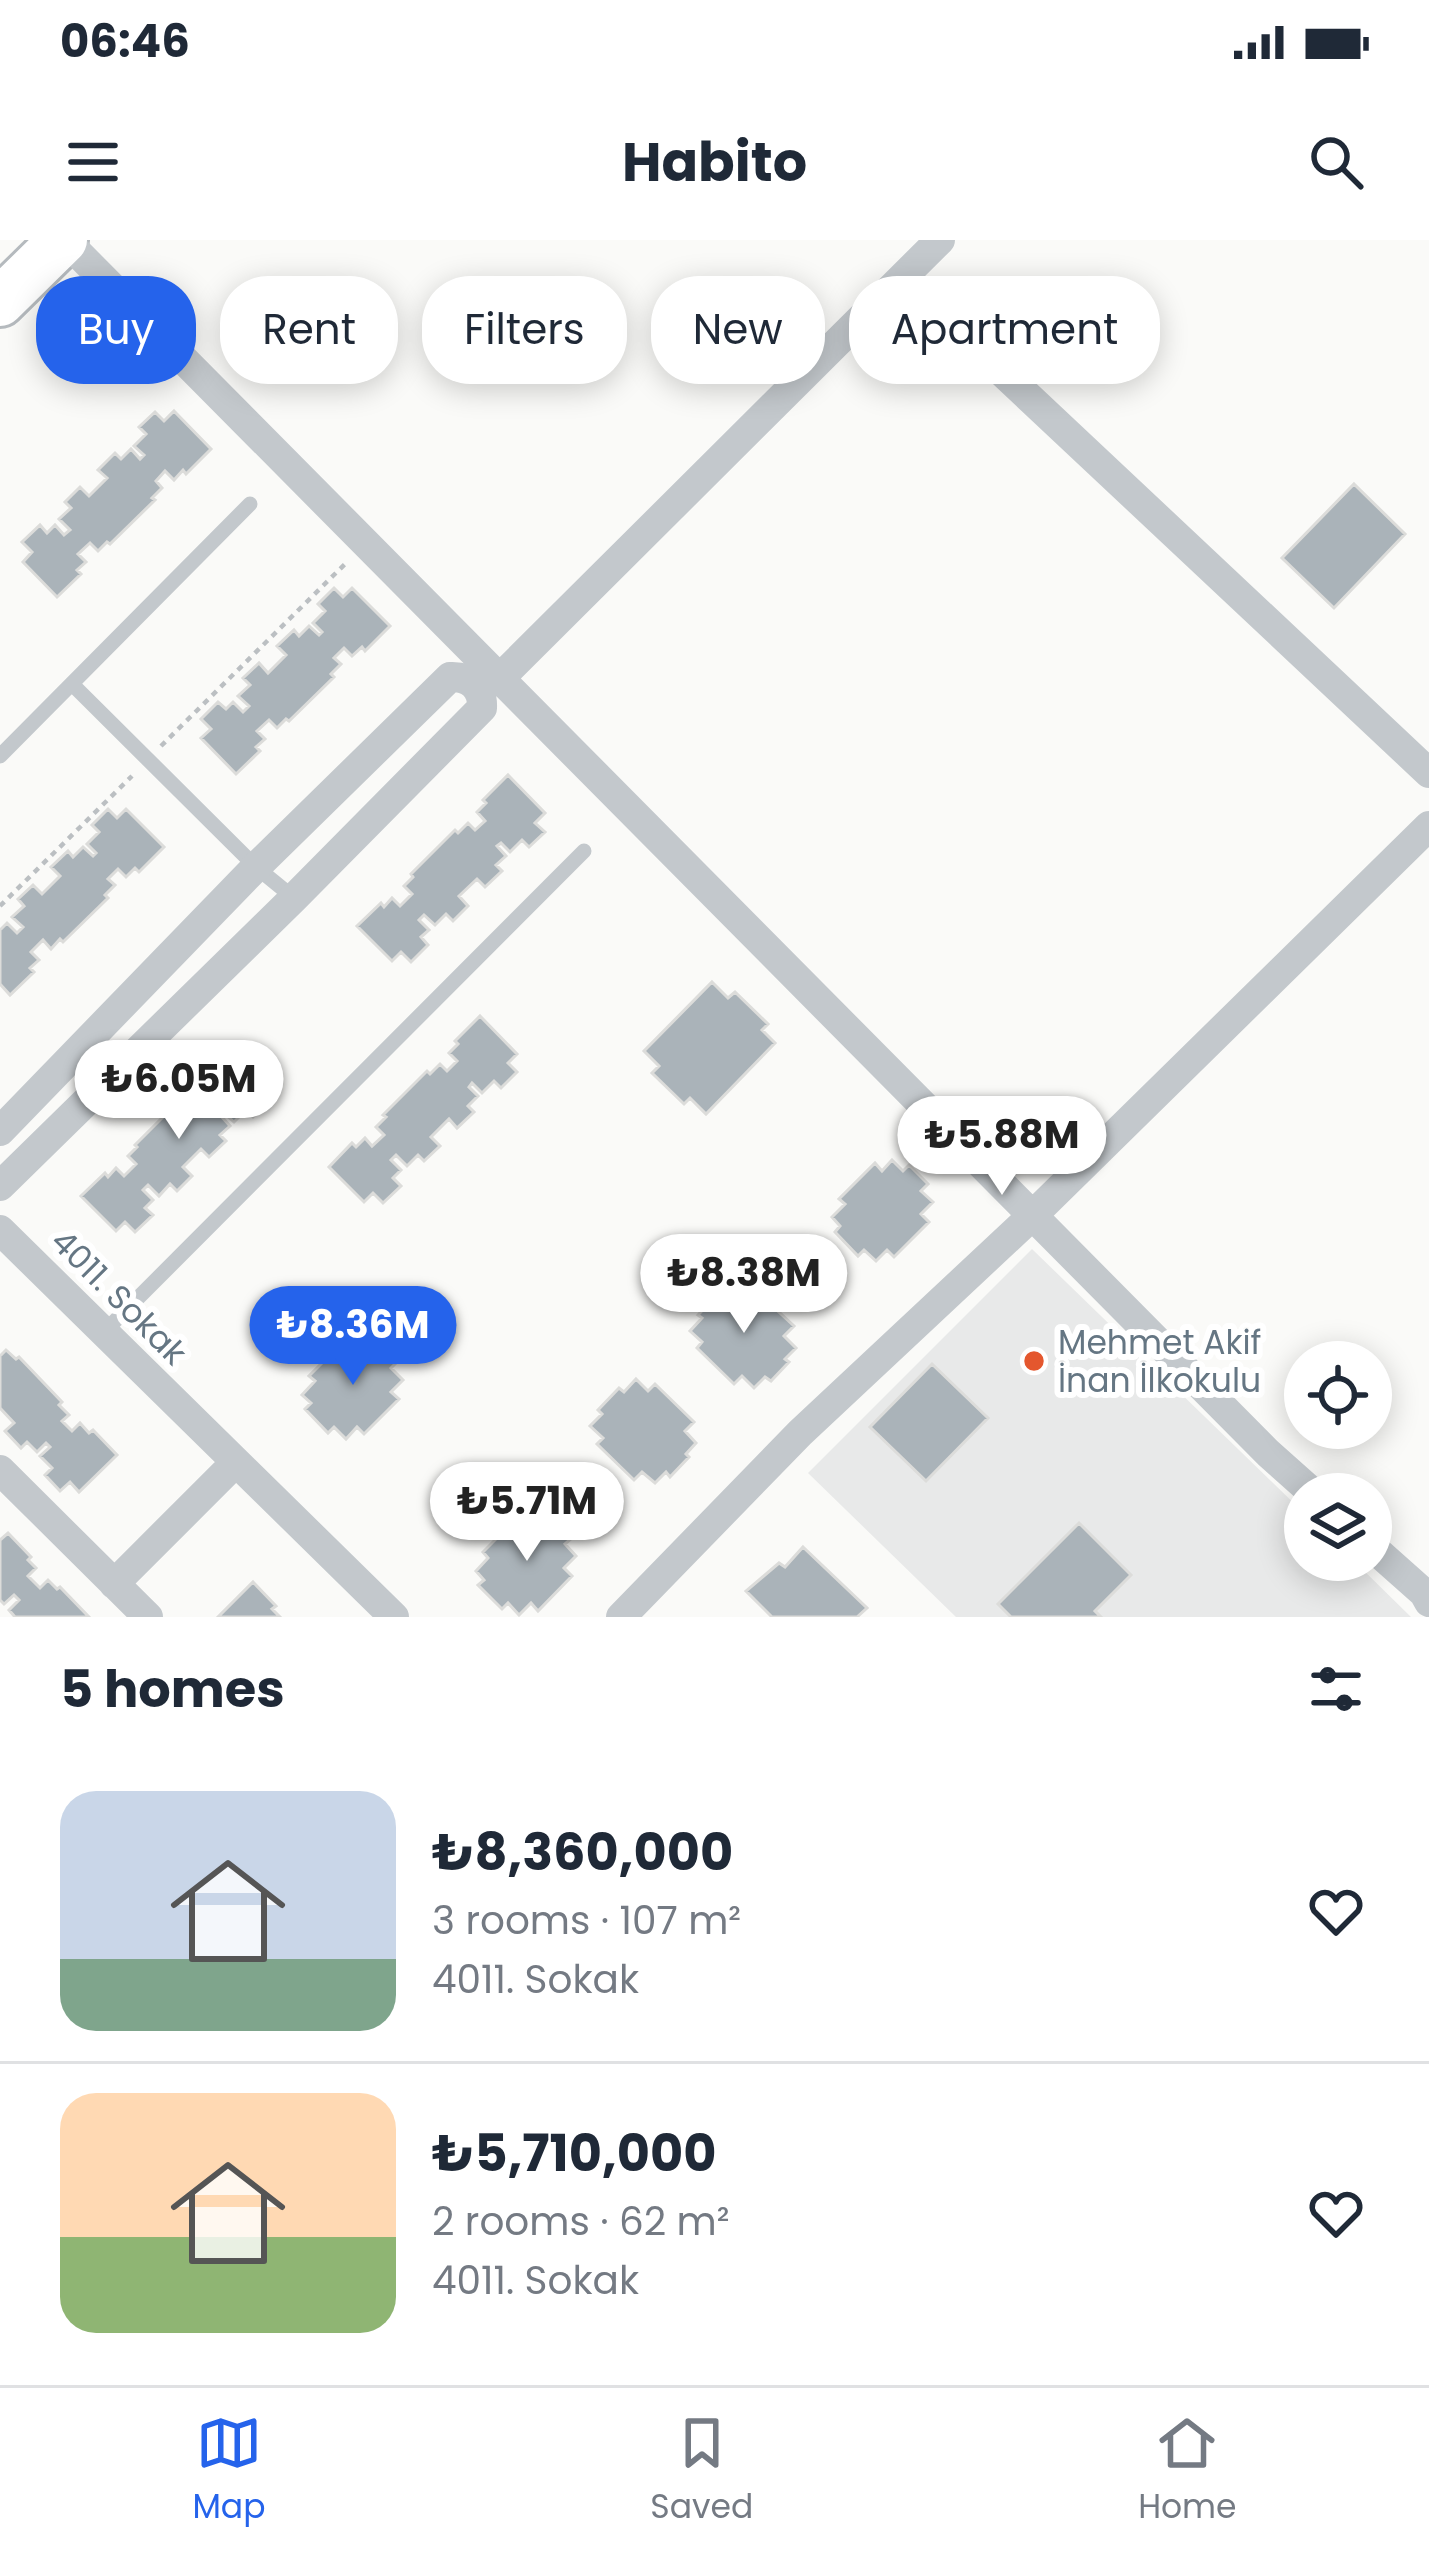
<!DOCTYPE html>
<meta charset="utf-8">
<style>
body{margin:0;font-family:Poppins,sans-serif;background:#f2f2f3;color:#1f2937;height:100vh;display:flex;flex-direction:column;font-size:45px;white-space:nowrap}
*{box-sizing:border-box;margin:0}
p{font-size:39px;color:#747a83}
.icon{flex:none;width:66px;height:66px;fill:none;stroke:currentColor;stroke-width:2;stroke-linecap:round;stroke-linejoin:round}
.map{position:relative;height:1377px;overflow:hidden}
.panel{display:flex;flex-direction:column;background:#fff;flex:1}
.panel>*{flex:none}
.top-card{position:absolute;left:36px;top:36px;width:1359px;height:108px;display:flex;gap:24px}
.buttons{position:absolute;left:1284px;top:1101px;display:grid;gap:24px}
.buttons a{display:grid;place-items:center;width:108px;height:108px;border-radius:50%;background:#fff;box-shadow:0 6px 30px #0003;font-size:60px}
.price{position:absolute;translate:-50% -102px;padding:0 27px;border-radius:42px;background:#fff;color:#222;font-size:39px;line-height:78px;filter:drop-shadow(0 3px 6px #0008)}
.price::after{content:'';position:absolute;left:50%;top:72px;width:36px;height:27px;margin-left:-18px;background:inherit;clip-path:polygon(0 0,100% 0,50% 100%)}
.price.active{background:#2563eb;color:#fff}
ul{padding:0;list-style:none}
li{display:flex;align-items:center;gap:36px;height:300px;padding:0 60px}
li+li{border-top:3px solid #e0e1e3}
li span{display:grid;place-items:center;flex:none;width:336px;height:240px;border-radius:36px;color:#555}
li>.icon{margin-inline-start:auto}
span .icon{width:144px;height:144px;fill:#fffc;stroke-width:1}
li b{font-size:51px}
h2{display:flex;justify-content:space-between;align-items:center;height:144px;padding:0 60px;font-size:51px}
.pill{padding:0 42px;border-radius:48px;background:#fff;box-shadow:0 6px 30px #0003;font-size:42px;line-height:108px}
.pill.active{background:#2563eb;color:#fff}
.status{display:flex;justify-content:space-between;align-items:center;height:84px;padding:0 60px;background:#fff;direction:ltr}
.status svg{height:33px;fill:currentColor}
header{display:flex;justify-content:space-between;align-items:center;height:156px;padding:0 60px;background:#fff;font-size:54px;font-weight:700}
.tabs{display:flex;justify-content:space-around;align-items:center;height:168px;border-top:3px solid #e0e1e3;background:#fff;font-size:33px;color:#747a83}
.tabs a{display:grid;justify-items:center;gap:6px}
.tabs .active{color:#2563eb}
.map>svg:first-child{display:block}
</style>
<div class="status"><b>06:46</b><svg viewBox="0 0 49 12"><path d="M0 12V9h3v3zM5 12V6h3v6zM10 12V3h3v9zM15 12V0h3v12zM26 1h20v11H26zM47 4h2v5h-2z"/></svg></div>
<header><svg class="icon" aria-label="menu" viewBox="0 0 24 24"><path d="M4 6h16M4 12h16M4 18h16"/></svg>Habito<svg class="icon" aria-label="search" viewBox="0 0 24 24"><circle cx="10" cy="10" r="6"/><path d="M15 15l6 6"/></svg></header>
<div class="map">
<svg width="1429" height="1377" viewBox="0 0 1429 1377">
<rect width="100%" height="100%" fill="#fafaf8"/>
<path fill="#e8e9e9" d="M 1032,1009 L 1305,1274 L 1305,1320 L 1353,1320 L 1411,1377 L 956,1377 L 808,1233 Z"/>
<path fill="#aab3b9" stroke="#dcdcda" stroke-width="3" d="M 174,171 L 211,209 L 186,234 L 183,230 L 174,240 L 165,231 L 156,241 L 162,248 L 152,258 L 155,260 L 110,304 L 107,302 L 98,311 L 90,303 L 78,314 L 86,322 L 77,330 L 81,334 L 57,357 L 23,322 L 32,312 L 22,302 L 40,285 L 47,293 L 55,285 L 64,295 L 70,290 L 59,279 L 71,268 L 65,262 L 80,247 L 89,256 L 107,238 L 98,230 L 115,213 L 121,219 L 131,209 L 140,219 L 144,215 L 134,206 L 146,194 L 139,187 L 155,172 L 164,181 Z
M 1354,244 L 1405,294 L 1334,368 L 1282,318 Z
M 334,348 L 343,357 L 352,348 L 390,386 L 365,411 L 362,407 L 352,416 L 344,408 L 334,418 L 341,424 L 331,434 L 334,437 L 289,481 L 286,479 L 277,488 L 269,480 L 257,491 L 265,499 L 256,507 L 260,511 L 236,534 L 201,498 L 211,489 L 201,479 L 218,462 L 226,469 L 233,462 L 243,472 L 249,466 L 238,456 L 250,445 L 243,438 L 259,423 L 268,433 L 286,415 L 277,406 L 294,390 L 299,396 L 309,386 L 319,395 L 322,392 L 313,383 L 325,371 L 318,364 Z
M 508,535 L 545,573 L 535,583 L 545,592 L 529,607 L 522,600 L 510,612 L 501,603 L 497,606 L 506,616 L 496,625 L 502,631 L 485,647 L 477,639 L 459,656 L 468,666 L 453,681 L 446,674 L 435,685 L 424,675 L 419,680 L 429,690 L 421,697 L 428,705 L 411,722 L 401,712 L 392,721 L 357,686 L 381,663 L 384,667 L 392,658 L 400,666 L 412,654 L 404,646 L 413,637 L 411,634 L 455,590 L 458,593 L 468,583 L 475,590 L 485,581 L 477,572 L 486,563 L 483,560 Z
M 108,569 L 117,578 L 126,569 L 164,607 L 139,632 L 135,628 L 126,637 L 118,629 L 108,639 L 115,645 L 105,655 L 108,658 L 63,702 L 60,699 L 51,709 L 43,700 L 31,712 L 39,720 L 30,728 L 34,732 L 10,755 L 0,744 L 0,690 L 7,683 L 17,693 L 23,687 L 12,677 L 24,666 L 18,659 L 33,645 L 42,654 L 60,636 L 51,627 L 68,611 L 73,617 L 83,607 L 93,616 L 96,613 L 87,604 L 99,592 L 92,585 Z
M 712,742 L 728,758 L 735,752 L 768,784 L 762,790 L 775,803 L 706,874 L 690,858 L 684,864 L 652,833 L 659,826 L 644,811 Z
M 480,776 L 517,814 L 508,823 L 517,832 L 501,848 L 494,841 L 482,853 L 472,843 L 469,847 L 478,856 L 468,866 L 474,872 L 457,888 L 449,879 L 431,897 L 440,906 L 424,921 L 418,915 L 407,926 L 396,915 L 391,920 L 401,930 L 393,938 L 401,946 L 383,963 L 373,953 L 364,962 L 329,927 L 352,903 L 356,907 L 365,898 L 372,906 L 384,895 L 376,887 L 386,877 L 383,875 L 427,831 L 430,834 L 440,824 L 447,831 L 457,821 L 449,813 L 458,804 L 455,801 Z
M 232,805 L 269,844 L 260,853 L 268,862 L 253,877 L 246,870 L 234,882 L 224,873 L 221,876 L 230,886 L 220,895 L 226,901 L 209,917 L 201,909 L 183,927 L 192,936 L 177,951 L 170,944 L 159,956 L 148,945 L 143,950 L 153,960 L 145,968 L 153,975 L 135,992 L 125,982 L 116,991 L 81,956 L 105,933 L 108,937 L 116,928 L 124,936 L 136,924 L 128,916 L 137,907 L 135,905 L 179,861 L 182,863 L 192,853 L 199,860 L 209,851 L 201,842 L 210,833 L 207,830 Z
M 892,920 L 903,931 L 909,925 L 928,944 L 921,951 L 933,962 L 921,974 L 929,982 L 894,1017 L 887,1010 L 876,1021 L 864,1010 L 858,1016 L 835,992 L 840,986 L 832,977 L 845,964 L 839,959 L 875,923 L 882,931 Z
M 736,1044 L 748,1055 L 754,1049 L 794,1086 L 784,1096 L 796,1108 L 785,1119 L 789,1122 L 771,1141 L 765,1137 L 754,1148 L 742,1136 L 734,1144 L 697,1108 L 702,1102 L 690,1091 L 702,1078 L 698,1075 L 719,1053 L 724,1057 Z
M 362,1098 L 373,1109 L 379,1102 L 398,1121 L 391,1128 L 403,1140 L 391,1152 L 399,1159 L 364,1194 L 357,1187 L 346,1199 L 334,1187 L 328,1193 L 305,1169 L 311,1163 L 302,1155 L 315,1141 L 309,1136 L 344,1101 L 352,1108 Z
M 6,1110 L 16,1119 L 19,1117 L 62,1162 L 59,1165 L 69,1175 L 62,1181 L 72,1191 L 80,1183 L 89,1193 L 93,1190 L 117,1215 L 79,1252 L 70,1242 L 60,1251 L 45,1235 L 52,1228 L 40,1216 L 50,1207 L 46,1203 L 37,1212 L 27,1202 L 21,1208 L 5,1191 L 14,1183 L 0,1168 L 0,1116 Z
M 932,1124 L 988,1178 L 926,1241 L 870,1187 Z
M 636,1139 L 648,1151 L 655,1144 L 694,1182 L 685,1191 L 696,1203 L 686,1214 L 689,1217 L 670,1237 L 666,1232 L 655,1243 L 642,1232 L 634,1240 L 597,1204 L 603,1198 L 590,1186 L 602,1174 L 598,1170 L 619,1148 L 624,1152 Z
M 535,1274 L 546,1285 L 553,1279 L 572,1298 L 565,1304 L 576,1316 L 564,1328 L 572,1336 L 538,1371 L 531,1363 L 519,1375 L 508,1363 L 502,1369 L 478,1345 L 484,1340 L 476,1331 L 488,1318 L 483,1312 L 518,1277 L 525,1284 Z
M 1079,1283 L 1131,1335 L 1095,1371 L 1101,1377 L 1011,1377 L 998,1364 Z
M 8,1293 L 31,1317 L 28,1320 L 36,1328 L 28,1336 L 40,1348 L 48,1340 L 57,1349 L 60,1347 L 89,1377 L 15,1377 L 9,1370 L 19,1360 L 14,1355 L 4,1364 L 0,1360 L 0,1300 Z
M 803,1307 L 867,1368 L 857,1377 L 772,1377 L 746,1351 L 779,1323 L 785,1327 Z
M 253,1342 L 276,1366 L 272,1369 L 280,1377 L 218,1377 Z"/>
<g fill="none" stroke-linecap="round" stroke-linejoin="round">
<g stroke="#b5babe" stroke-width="54">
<path id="primary" d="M 0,62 L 63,0"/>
</g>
<path stroke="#bbbfc2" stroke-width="4.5" stroke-dasharray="6 6" stroke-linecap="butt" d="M 161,506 L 345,324
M 0,666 L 132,536"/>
<path stroke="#c3c8cc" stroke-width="15" d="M 72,444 L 256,627 L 294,658
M 0,516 L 250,264
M 104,1092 L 584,611"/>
<path stroke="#c3c8cc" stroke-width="30" d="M 65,0 L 1268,1213 L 1314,1254
M 902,38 L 1429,533
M 500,438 L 940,0
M 0,891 L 256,627 L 450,437 C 470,436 483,448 482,468 L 294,658 L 0,946
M 0,990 L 394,1377
M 0,1230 L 148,1377
M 1371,1306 L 1424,1353 L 1429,1362
M 114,1344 L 236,1222
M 621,1377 L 800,1193 L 1034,974 L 1429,586"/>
<use href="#primary" stroke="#fff" stroke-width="48"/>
</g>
<circle fill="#e4572e" stroke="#fff" stroke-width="4.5" cx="1034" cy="1121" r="12"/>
<g text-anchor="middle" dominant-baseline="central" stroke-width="12" stroke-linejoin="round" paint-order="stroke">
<g font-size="33" fill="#657683" stroke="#fff">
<text transform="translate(119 1057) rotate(45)">4011. Sokak</text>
</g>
<g font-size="33" fill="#657683" stroke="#fff" text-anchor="start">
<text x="1058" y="1102">Mehmet Akif<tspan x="1058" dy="38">İnan İlkokulu</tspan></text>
</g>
</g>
</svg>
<div class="buttons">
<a><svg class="icon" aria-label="locate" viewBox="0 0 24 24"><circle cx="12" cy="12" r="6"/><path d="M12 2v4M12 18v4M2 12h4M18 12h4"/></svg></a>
<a><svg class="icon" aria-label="layers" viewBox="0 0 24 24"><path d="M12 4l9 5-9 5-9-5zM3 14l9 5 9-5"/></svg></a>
</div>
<b class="price" style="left:179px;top:902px">₺6.05M</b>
<b class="price" style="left:1002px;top:958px">₺5.88M</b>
<b class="price" style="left:744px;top:1096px">₺8.38M</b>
<b class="price active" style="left:353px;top:1148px">₺8.36M</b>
<b class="price" style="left:527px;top:1324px">₺5.71M</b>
<div class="top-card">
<a class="pill active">Buy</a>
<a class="pill">Rent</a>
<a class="pill">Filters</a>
<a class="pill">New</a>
<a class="pill">Apartment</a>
</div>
</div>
<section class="panel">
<h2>5 homes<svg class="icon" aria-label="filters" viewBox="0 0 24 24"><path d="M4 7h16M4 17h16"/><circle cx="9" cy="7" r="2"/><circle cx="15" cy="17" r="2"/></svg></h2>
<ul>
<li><span style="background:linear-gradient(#c9d6e8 70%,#7fa58c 0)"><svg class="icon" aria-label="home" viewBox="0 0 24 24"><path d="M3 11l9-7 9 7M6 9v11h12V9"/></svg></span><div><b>₺8,360,000</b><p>3 rooms · 107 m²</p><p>4011. Sokak</p></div><svg class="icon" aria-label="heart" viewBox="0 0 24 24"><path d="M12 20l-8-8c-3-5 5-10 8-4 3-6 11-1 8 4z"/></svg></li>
<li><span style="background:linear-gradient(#ffd9b3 60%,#8fb573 0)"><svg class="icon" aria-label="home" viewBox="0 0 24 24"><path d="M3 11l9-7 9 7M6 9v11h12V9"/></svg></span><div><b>₺5,710,000</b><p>2 rooms · 62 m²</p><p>4011. Sokak</p></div><svg class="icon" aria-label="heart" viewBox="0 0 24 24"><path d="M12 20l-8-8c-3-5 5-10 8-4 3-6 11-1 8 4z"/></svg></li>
</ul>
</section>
<nav class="tabs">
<a class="active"><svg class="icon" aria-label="map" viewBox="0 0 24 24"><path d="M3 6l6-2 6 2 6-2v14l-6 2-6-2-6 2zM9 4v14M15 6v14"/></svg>Map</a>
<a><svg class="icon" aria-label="saved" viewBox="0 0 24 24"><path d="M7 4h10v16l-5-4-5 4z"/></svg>Saved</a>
<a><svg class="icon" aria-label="home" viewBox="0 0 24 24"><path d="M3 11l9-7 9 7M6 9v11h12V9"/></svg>Home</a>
</nav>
